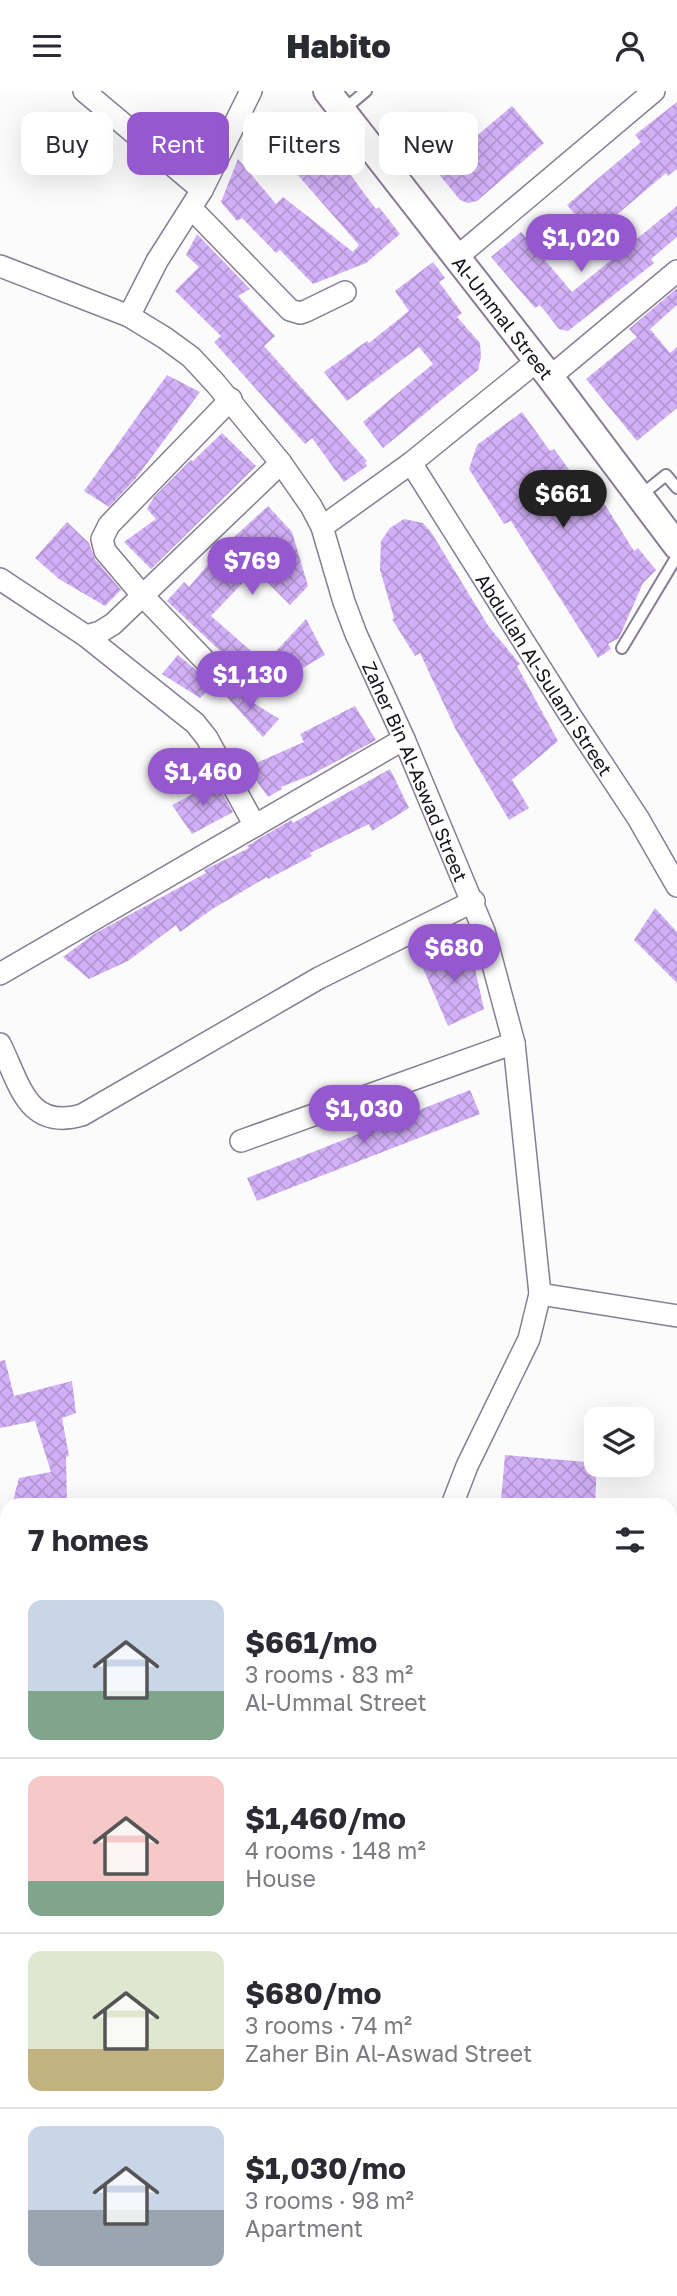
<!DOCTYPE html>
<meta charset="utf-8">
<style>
body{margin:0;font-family:"Golos Text",sans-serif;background:#f7f7f7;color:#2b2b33;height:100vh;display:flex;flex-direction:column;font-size:26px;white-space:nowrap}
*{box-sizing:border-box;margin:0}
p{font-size:23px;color:#7c7c81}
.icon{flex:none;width:38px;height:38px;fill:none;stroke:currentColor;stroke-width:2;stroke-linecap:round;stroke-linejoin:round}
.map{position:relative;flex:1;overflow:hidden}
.sheet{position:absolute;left:0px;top:1407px;width:677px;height:798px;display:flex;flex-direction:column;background:#fff;border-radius:21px 21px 0 0;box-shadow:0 7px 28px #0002}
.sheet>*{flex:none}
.hud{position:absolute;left:21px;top:21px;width:635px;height:63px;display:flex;gap:14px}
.fabs{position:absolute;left:584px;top:1316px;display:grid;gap:14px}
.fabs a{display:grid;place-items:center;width:70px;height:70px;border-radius:14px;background:#fff;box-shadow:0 7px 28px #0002;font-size:35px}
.price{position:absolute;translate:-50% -60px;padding:0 16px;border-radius:24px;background:#9658ce;color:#fff;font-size:23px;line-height:46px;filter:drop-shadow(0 2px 4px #0008)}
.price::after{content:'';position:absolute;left:50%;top:42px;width:21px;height:16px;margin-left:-10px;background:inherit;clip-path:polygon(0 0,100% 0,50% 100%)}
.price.current{background:#222;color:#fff}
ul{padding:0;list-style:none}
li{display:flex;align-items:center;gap:21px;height:175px;padding:0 28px}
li+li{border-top:2px solid #e1e1e2}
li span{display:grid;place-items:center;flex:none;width:196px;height:140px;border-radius:14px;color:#555}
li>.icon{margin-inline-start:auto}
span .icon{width:84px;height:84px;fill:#fffc;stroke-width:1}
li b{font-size:30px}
h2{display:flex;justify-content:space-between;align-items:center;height:84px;padding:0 28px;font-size:30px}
.chip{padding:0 24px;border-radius:14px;background:#fff;box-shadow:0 7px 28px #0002;font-size:24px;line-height:63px}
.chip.current{background:#9658ce;color:#fff}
header{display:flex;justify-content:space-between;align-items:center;height:91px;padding:0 28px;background:#fff;font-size:32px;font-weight:800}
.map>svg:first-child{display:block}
</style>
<header><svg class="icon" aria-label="menu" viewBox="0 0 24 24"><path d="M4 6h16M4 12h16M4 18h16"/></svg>Habito<svg class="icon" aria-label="person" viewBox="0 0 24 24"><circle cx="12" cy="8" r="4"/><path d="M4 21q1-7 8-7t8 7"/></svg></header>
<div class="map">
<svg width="677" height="2205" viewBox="0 0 677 2205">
<defs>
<pattern id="building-cross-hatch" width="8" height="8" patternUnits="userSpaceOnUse" patternTransform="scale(1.75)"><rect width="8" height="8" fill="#d2b0f7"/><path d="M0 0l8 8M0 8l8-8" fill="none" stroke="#b496d3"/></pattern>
</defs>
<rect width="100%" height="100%" fill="#fbfbfb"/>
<path fill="url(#building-cross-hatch)" d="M 677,11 L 677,78 L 668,85 L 666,82 L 593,144 L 567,114 L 641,51 L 635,44 Z
M 512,15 L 544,52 L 477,110 L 468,112 L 460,109 L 433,76 L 459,56 L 461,58 Z
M 326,42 L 349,68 L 343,74 L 376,118 L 379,116 L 400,143 L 366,172 L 313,193 L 280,159 L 276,162 L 242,127 L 237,130 L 221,111 L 238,68 L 276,113 L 283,106 L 353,161 L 359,154 L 289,74 Z
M 677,115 L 677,146 L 651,168 L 654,172 L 568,240 L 559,238 L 540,214 L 535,217 L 491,166 L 521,141 L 572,201 Z
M 197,143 L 250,198 L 238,205 L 275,245 L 264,255 L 367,370 L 365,372 L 367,375 L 344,391 L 312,347 L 305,353 L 214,251 L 221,245 L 175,200 L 199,176 L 186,164 Z
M 433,171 L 445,187 L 439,191 L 462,222 L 457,226 L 480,252 L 481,266 L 478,279 L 383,357 L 363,331 L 433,273 L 419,256 L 347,310 L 324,281 L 367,250 L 369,252 L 409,220 L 395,200 Z
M 677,197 L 677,214 L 650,238 L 670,262 L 677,256 L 677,317 L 637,350 L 586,288 L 637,246 L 629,238 Z
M 167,284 L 200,301 L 136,387 L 109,416 L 84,400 Z
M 522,321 L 550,360 L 554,358 L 589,406 L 597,401 L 634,460 L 638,457 L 656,479 L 643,492 L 619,547 L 608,553 L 611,558 L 598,567 L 511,430 L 504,433 L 469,378 L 477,354 Z
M 222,342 L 256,375 L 151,478 L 124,451 L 156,428 L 147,418 L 154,406 L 191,369 L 193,370 Z
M 268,415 L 292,441 L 308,495 L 290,514 L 255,479 L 211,525 L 265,572 L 306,528 L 325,564 L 263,600 L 167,510 L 184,491 L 189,496 L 222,457 Z
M 404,428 L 423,432 L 431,441 L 489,536 L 520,573 L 517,575 L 558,650 L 512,689 L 529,717 L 509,729 L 456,639 L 420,562 L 415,565 L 392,528 L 394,527 L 380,479 L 381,450 L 390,437 Z
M 67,431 L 89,452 L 95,468 L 121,499 L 105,515 L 59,488 L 35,467 Z
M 178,564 L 214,594 L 200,607 L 162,583 Z
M 222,592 L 279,628 L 263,646 L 216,594 Z
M 355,615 L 376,649 L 311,684 L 281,696 L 282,698 L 268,706 L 247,676 L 304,651 L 300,643 Z
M 390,678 L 409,717 L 372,740 L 369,733 L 310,762 L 312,765 L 268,788 L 267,786 L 214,817 L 180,841 L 176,834 L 128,870 L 89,888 L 63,866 L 94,843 L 206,782 L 204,779 L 249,757 L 247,755 L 291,729 L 293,732 Z
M 216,691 L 233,721 L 192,743 L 172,714 Z
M 655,817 L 677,841 L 677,892 L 634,849 Z
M 455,857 L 472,865 L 484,918 L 448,935 L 420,870 Z
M 470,999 L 480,1023 L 257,1110 L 247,1087 Z
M 5,1269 L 14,1305 L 72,1290 L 76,1322 L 62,1327 L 69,1365 L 66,1366 L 67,1414 L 63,1414 L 61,1410 L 37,1414 L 12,1414 L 19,1387 L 51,1381 L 35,1330 L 0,1337 L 0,1270 Z
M 505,1364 L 597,1372 L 595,1414 L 501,1409 Z"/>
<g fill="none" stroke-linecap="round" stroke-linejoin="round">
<g stroke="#887e94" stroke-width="14">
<path id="service" d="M 342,20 L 366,0
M 640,405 L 666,384 L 677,397
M 622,557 L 677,465"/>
</g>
<g stroke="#887e94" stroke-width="24">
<g id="minor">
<path d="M 84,0 L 202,99"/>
<path d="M 191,117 L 290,219 L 300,222 L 306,220 L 345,201"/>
<path d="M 456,167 L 654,0"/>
<path id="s1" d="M 0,175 L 129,225 L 165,247 L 191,266 L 216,293 L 281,372 L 311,415 L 322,436 L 344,511 L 356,543 L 404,648 L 484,840 L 514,952 L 540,1203 L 529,1248 L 467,1375 L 452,1414"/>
<path d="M 129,225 L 157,170 L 202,99 L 251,0"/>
<path d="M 550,286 L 677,180"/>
<path id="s2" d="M 411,372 L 570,624 L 638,727 L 677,795"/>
<path d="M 322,436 L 411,372 L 537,270"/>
<path d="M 0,488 L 86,545 L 195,632 L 207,647 L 255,735"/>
<path d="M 86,545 L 100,541 L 113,533 L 281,372"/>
<path d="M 216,581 L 143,505 L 105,460 L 102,448 L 109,434 L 231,308"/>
<path d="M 0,883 L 404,648"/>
<path d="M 0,953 C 20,993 27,1040 82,1024 L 319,887 L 474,810"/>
<path d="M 241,1050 L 514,952"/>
<path d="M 540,1203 L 677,1225"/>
<path d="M 0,1483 L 7,1503"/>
<path d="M 670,1557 L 677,1558"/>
<path d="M 670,1778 L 677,1781"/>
<path d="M 0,2039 L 7,2046"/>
<path d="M 670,2044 L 677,2048"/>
<path d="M 0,2094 L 7,2088"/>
<path d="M 130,2198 L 134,2205"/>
</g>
</g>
<g stroke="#887e94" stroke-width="30">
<g id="tertiary">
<path id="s3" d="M 327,0 L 550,286 L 677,455"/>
</g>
</g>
<use href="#service" stroke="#fff" stroke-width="10"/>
<use href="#minor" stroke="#fff" stroke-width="21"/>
<use href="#tertiary" stroke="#fff" stroke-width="26"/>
</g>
<g text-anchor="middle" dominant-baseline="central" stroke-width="5" stroke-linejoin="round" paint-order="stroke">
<g font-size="19" fill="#18141c" stroke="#fff">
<text stroke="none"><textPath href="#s3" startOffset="287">Al-Ummal Street</textPath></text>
<text stroke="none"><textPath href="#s2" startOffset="250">Abdullah Al-Sulami Street</textPath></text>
<text stroke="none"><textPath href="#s1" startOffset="690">Zaher Bin Al-Aswad Street</textPath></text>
</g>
</g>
</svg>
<div class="fabs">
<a><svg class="icon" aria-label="layers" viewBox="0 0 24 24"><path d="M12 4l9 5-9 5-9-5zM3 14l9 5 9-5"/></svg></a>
</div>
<b class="price" style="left:581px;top:183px">$1,020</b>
<b class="price current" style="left:563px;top:439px">$661</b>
<b class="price" style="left:252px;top:506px">$769</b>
<b class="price" style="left:250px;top:620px">$1,130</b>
<b class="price" style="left:203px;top:717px">$1,460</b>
<b class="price" style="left:454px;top:893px">$680</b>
<b class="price" style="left:364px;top:1054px">$1,030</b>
<div class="hud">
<a class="chip">Buy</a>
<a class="chip current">Rent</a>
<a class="chip">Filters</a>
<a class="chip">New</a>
</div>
<section class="sheet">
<h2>7 homes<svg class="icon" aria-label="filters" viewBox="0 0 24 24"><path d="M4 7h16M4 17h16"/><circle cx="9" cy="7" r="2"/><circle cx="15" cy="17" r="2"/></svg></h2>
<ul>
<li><span style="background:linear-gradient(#c9d6e8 65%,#7fa58c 0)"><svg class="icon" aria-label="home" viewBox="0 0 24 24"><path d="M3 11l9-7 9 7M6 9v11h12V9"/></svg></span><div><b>$661/mo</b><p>3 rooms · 83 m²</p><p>Al-Ummal Street</p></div></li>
<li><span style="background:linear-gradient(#f6c9c9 75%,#7fa58c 0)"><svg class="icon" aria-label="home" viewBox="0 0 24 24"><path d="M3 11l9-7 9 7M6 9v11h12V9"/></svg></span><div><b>$1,460/mo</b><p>4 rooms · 148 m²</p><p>House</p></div></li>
<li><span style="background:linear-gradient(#dfe7d0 70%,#c2b280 0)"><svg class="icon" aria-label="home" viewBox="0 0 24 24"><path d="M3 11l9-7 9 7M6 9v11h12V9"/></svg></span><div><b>$680/mo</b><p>3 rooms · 74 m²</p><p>Zaher Bin Al-Aswad Street</p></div></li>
<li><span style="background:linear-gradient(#c9d6e8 60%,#9aa5b1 0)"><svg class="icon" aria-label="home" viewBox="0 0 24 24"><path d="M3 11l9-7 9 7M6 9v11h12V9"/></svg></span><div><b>$1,030/mo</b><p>3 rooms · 98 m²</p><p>Apartment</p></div></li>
</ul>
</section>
</div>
